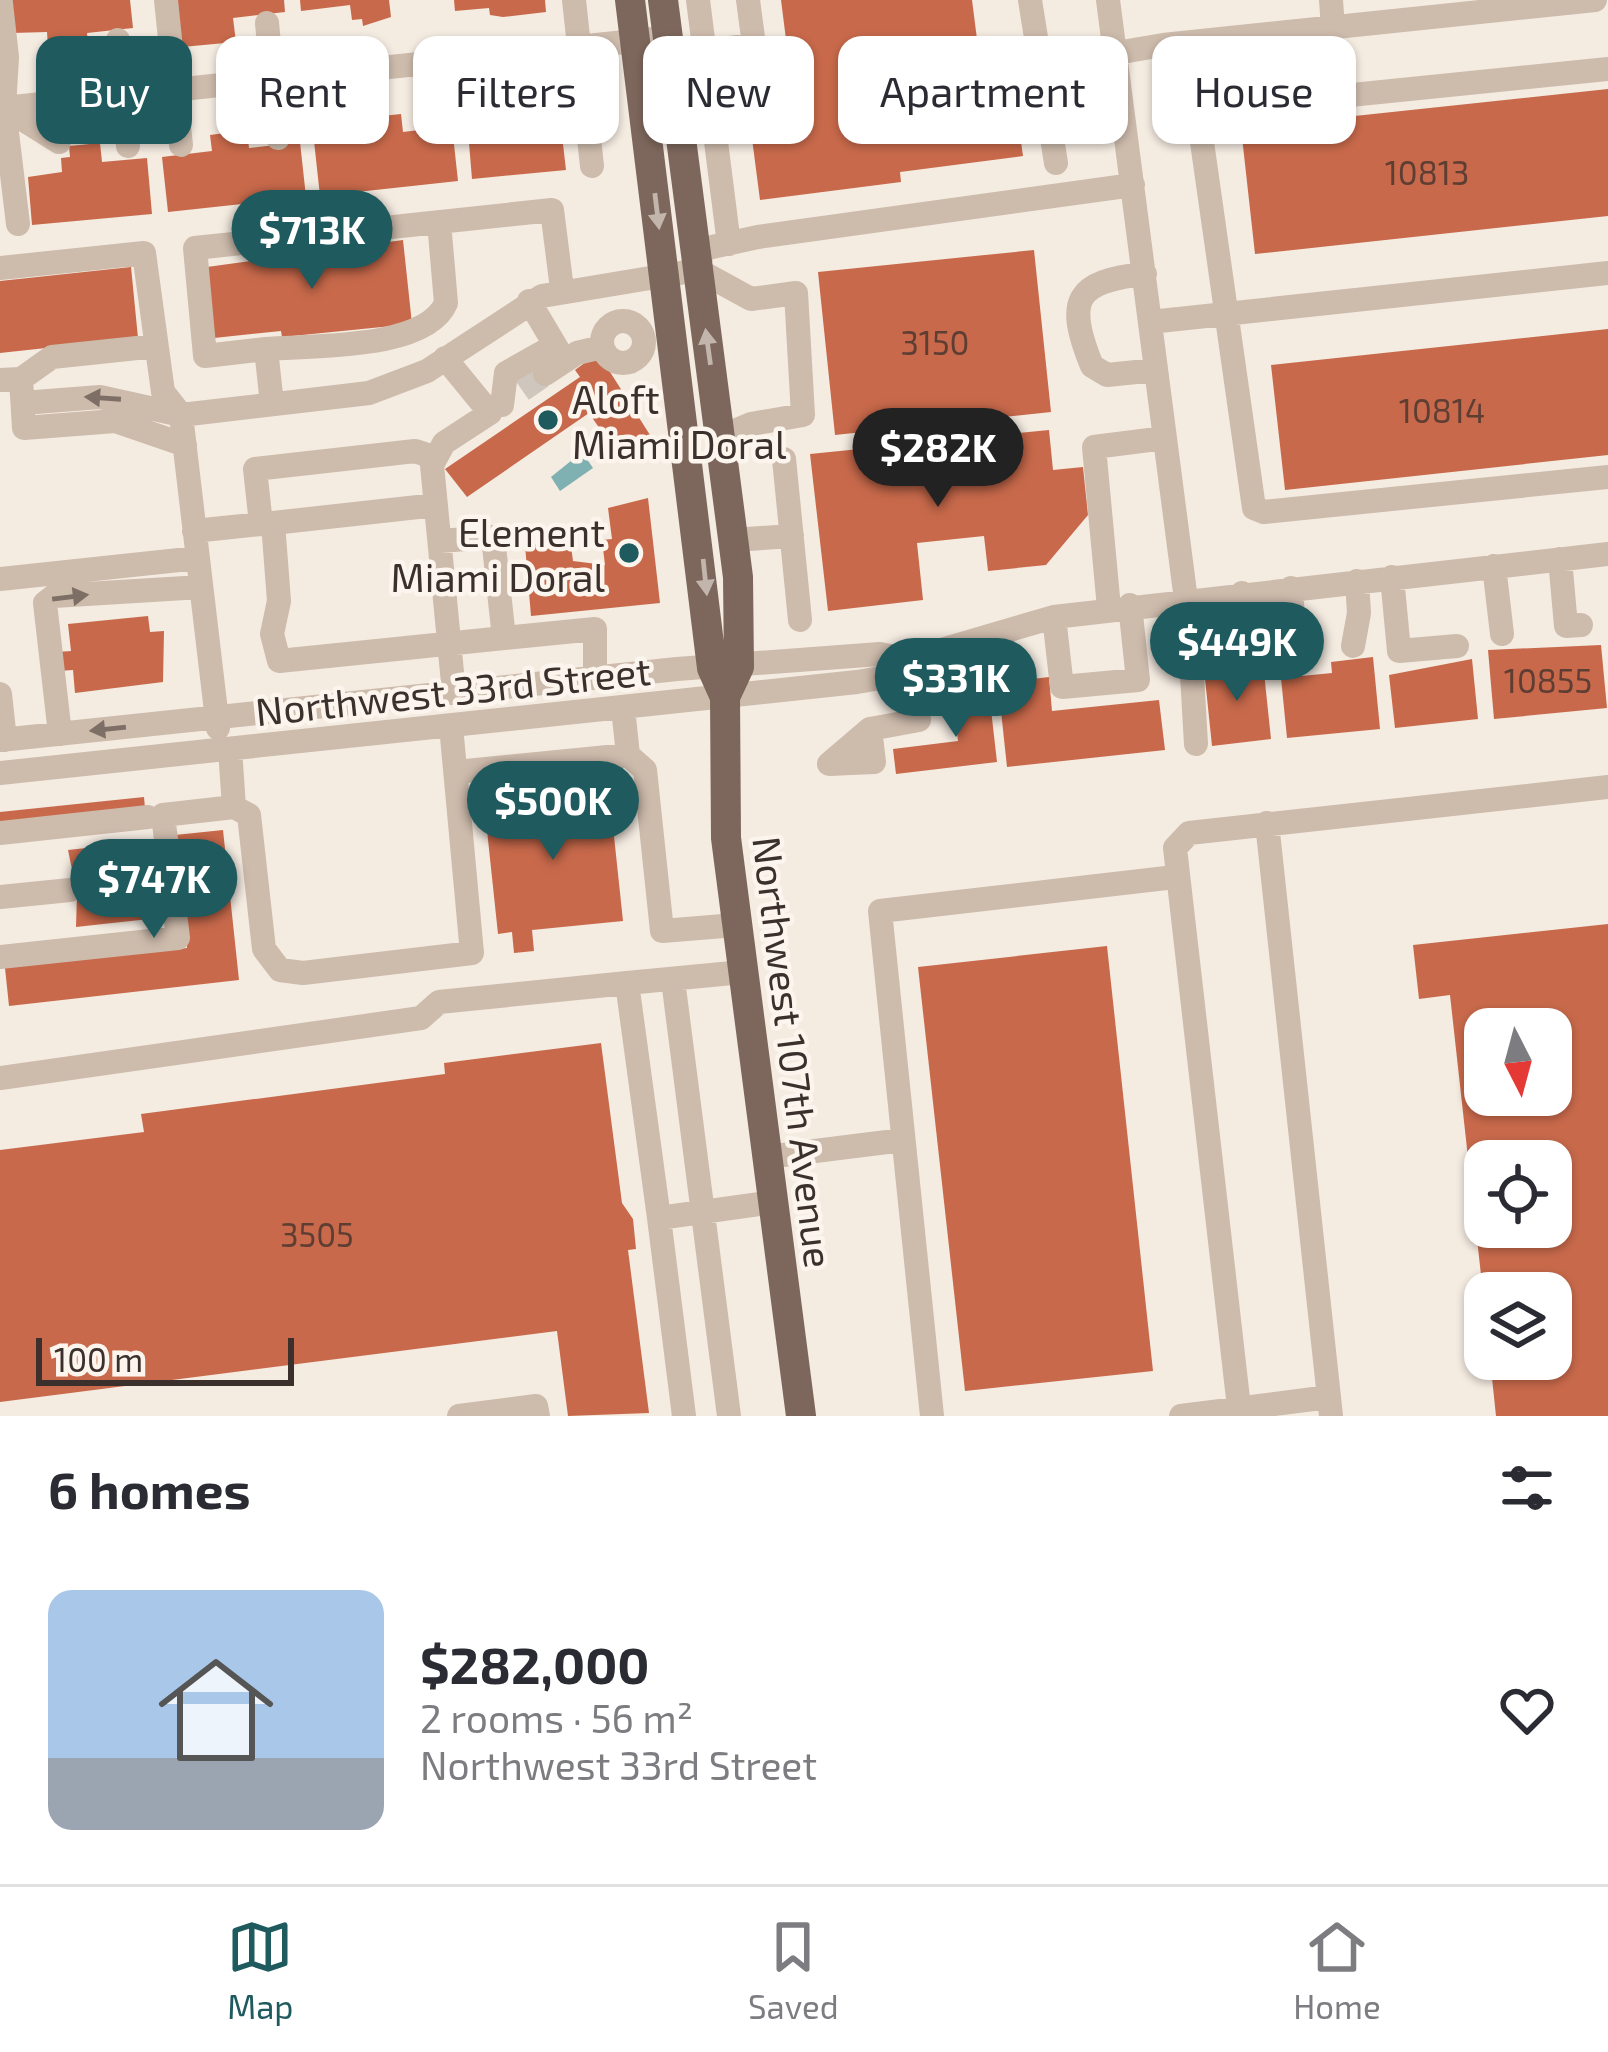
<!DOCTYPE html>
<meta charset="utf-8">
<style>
body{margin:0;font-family:"Exo 2",sans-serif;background:#f7f7f7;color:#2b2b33;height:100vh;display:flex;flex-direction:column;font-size:45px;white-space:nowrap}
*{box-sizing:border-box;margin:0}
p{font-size:39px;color:#7c7c81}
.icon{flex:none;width:66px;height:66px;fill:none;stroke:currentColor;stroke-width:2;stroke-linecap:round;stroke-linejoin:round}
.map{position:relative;height:1416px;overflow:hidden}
.panel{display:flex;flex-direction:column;background:#fff;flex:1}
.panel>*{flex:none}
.guide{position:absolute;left:36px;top:36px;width:1536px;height:108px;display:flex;gap:24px}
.needle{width:78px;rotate:174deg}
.controls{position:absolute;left:1464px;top:1008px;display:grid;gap:24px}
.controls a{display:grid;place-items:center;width:108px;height:108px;border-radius:24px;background:#fff;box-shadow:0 3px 9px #0004;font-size:60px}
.scale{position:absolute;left:36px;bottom:30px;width:258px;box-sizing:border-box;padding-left:12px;border:6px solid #3b302b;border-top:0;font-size:33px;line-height:42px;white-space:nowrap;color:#3b302b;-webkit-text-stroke:9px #fbf5ee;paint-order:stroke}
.price{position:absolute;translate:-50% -102px;padding:0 27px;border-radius:42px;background:#1f5a5e;color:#fff;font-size:39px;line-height:78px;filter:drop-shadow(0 3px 6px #0008)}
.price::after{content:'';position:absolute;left:50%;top:72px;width:36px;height:27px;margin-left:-18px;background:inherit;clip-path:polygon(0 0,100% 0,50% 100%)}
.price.current{background:#222;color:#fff}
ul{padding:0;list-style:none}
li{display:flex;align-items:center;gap:36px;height:300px;padding:0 48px}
li span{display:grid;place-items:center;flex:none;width:336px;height:240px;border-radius:24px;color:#555}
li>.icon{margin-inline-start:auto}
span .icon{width:144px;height:144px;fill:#fffc;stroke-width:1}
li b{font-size:51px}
h2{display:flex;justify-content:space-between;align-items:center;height:144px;padding:0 48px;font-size:51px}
.chip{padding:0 42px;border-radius:24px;background:#fff;box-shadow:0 3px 9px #0004;font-size:42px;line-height:108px}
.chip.current{background:#1f5a5e;color:#fff}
.tab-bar{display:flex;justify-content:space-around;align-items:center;height:168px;border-top:3px solid #e1e1e2;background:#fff;font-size:33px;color:#7c7c81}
.tab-bar a{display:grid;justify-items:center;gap:6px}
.tab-bar .current{color:#1f5a5e}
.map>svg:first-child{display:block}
</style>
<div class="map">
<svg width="1608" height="1416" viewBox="0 0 1608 1416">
<rect width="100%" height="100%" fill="#f4ebe1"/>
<path fill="#7fb0b2" d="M 582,452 L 593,468 L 560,491 L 551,477 Z"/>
<path fill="#c8694b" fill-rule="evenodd" d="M 8,0 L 130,0 L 133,28 L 87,33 L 89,52 L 69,59 L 68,54 L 58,55 L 57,46 L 48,47 L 47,32 L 12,33 Z
M 177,0 L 284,0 L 285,12 L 233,18 L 236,42 L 182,47 Z
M 300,0 L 389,0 L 391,17 L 363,26 L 362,19 L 352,20 L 350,5 L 301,11 Z
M 454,0 L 545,0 L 546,12 L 503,17 L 490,15 L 489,8 L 455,11 Z
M 781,0 L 972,0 L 983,86 L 1013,82 L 1023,156 L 900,172 L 901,182 L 760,200 L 744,77 L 790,71 Z
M 557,88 L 558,97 L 573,95 L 577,142 L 563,144 L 566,170 L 472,179 L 466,107 L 500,104 L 499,94 Z
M 1608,89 L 1608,216 L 1255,254 L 1241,128 Z
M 401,114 L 403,132 L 452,126 L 458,181 L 320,196 L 314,141 L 365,136 L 363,118 Z
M 247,130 L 249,148 L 300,142 L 306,197 L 168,212 L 162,157 L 212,151 L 210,135 Z
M 100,143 L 102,162 L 147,158 L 152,214 L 32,225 L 28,177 L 62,172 L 61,158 L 70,157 L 69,146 Z
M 403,240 L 412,324 L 282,337 L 281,331 L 214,338 L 207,267 Z
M 1034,250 L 1051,412 L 835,435 L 818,272 Z
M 131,267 L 138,338 L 0,353 L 0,281 Z
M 1608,329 L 1608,455 L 1285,490 L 1271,365 Z
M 598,353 L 650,435 L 627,451 L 623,445 L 615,451 L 589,413 L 467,497 L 445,469 L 580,377 L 575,370 Z
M 1049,430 L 1053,470 L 1083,467 L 1088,515 L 1046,565 L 988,571 L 984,536 L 917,543 L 923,600 L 828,611 L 810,454 Z
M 648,498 L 660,603 L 531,616 L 525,545 L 570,539 L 573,561 L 605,565 L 602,540 L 612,539 L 608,508 Z
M 148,616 L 150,632 L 164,631 L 163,682 L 75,693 L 73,670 L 59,671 L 57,652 L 71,651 L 68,624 Z
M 1601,645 L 1607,708 L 1494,719 L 1488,650 Z
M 1373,657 L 1380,729 L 1287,738 L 1281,678 L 1332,673 L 1331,662 Z
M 1472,659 L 1478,719 L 1395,728 L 1389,675 Z
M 1263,663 L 1271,739 L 1212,746 L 1204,669 Z
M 1049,677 L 1052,711 L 1159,700 L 1165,750 L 1007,767 L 998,683 Z
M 989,692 L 997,762 L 896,774 L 893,749 L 958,741 L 952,697 Z
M 609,789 L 623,921 L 532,930 L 534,951 L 514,953 L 512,932 L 498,934 L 484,802 Z
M 144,797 L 145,808 L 0,824 L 0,812 Z
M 223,830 L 239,980 L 9,1006 L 5,968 L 187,948 L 175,835 Z
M 150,841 L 158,918 L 76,927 L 77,894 L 68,850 Z
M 1608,924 L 1608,1416 L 1496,1416 L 1490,1359 L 1551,1359 L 1551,1293 L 1483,1293 L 1450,995 L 1419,999 L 1413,945 ZM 1485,1029 L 1551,1029 L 1551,1095 L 1485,1095 ZM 1485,1161 L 1551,1161 L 1551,1227 L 1485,1227 Z
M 1107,946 L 1153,1371 L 965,1391 L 918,967 Z
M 601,1043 L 622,1203 L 633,1219 L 636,1249 L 628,1250 L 649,1413 L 568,1416 L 557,1331 L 0,1402 L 0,1150 L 144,1132 L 141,1114 L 445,1074 L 444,1063 Z"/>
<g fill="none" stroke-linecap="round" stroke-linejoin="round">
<path stroke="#cfc6bd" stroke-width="24" stroke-dasharray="24 12" stroke-linecap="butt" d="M 522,390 L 545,374"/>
<path stroke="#cdbbac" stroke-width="24" d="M 166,0 L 181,145
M 574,0 L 592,166
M 698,0 L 729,244
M 1030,0 L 1056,163
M 1108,0 L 1186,600
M 1331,0 L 1333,28
M 1,3 L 7,57 L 4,108 L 18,224
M 267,23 L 278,138
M 118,40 L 128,146
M 704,51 L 754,45 L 748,0
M 425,63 L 429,117
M 1040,66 L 1163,45 L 1595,0
M 1608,69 L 1213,109 L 1200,128 L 1254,508 L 1264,512 L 1608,477
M 329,73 L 334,127
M 0,105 L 59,142
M 0,113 L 4,108 L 653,39
M 0,268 L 144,253 L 163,392 L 181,415
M 698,270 L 703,249 L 758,237 L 1133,185
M 698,270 L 751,299 L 796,293 L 803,415 L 751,424 L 720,437
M 1145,274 C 1075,281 1065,300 1092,366 L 1107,375 L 1156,370
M 529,301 L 564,360
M602 342a21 21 0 1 1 42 0a21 21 0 1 1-42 0Z
M 1150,322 L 1608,273
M 266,349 C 312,345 426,350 446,303 L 439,222
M 445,358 L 490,413 L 444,443 L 432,465 L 454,693
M 545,374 L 577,353 L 602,347
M 21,379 L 52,357 L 156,346
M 0,380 L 21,379 L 24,428 L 115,421 L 185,445
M 23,403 L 100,397 L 181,415 L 369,393 L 427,371 L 542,296 L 698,270
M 272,404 L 266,349 L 205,356 L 195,248 L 552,210 L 562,289
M 502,405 L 506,373 L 554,346
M 181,415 L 218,728
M 784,459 L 800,620
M 273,523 L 436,505
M 261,524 L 273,523 L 279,601 L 272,634 L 279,661 L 504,638 L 493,537 L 440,541
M 194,531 L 261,524 L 255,469 L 415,451 L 433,457
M 733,540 L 792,536
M 1560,559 L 1566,626 L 1581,625
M 1494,566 L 1502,634
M 1392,577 L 1399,651 L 1457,646
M 0,579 L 198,558
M 1291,588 L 1296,662
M 1109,608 L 1094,447 L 1165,438
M 1054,617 L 1062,687 L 1138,680 L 1130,605
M 504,638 L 595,629 L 595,678
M 1353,646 L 1359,613 L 1357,581
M 0,694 L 5,740
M 623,708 L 628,755 L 645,770 L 662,931 L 736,925
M 870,729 L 874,762 L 829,764 L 870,729 L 919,720 L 907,660
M 60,734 L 45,603 L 54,596 L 201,587
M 0,740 L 677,669 L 880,654 L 907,660
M 1196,744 L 1191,658 L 1246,652 L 1242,593
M 230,749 L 234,807
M 456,772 L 628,755
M 0,773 L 857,682 L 886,677 L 907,660 L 1054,617 L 1608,554
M 1267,823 L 1331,1416
M 0,833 L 148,817
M 0,897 L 70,890
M 0,957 L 178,938 L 163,815 L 234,807 L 249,815 L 264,949 L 280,970 L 303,973 L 472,953 L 451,726
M 743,972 L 627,983 L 659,1218 L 773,1202
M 673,980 L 729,1416
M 0,1078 L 421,1018 L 439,1002 L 627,983
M 767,1157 L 903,1140
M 659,1218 L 684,1416
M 459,1416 L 536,1406 L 538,1416
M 932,1416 L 880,911 L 1175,877
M 1181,1416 L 1329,1397
M 1240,1416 L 1175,848 L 1189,833 L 1608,787"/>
<path stroke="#7d675c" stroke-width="30" d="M 630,0 L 712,668 L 725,697
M 663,0 L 738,577 L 739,667 L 725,697 L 726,838 L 801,1416"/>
</g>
<defs><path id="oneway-solid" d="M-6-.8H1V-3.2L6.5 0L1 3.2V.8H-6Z" transform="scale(3)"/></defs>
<g fill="#c2b5ac">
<use href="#oneway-solid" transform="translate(657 211) rotate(83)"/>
<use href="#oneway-solid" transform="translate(708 347) rotate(-98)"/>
<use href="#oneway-solid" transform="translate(705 577) rotate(84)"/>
</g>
<g fill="#7d6f65">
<use href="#oneway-solid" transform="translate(103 398) rotate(-176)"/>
<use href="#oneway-solid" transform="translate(70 597) rotate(-7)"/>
<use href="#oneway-solid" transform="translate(108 729) rotate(174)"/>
</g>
<g fill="#1f5a5e" stroke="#fbf5ee" stroke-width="4.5">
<circle cx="548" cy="420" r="12"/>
<circle cx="629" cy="553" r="12"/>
</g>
<g text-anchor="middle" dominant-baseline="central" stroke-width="9" stroke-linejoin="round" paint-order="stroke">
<g font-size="33" fill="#5e3e33">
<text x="1427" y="172">10813</text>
<text x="935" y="342">3150</text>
<text x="1442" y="410">10814</text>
<text x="1548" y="680">10855</text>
<text x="317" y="1234">3505</text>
</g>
<g font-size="39" fill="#3b302b" stroke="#fbf5ee" text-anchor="start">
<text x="572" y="398">Aloft<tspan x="572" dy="45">Miami Doral</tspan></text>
<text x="605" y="531" text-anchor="end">Element<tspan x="605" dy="45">Miami Doral</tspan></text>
</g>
<g font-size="39" fill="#3b302b" stroke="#fbf5ee">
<text transform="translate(453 690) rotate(-6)">Northwest 33rd Street</text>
<text transform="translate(794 1052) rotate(83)">Northwest 107th Avenue</text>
</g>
</g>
</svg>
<div class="controls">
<a><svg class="needle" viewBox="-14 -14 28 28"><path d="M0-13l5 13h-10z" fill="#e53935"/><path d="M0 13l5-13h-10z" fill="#7c7c81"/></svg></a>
<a><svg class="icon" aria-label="locate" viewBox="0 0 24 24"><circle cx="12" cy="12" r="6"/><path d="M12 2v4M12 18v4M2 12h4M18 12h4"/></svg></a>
<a><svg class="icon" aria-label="layers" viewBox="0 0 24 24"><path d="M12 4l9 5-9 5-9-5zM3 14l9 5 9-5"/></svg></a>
</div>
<div class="scale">100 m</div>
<b class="price" style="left:312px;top:292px">$713K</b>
<b class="price current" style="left:938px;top:510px">$282K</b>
<b class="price" style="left:1237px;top:704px">$449K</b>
<b class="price" style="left:956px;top:740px">$331K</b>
<b class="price" style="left:553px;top:863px">$500K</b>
<b class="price" style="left:154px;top:941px">$747K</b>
<div class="guide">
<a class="chip current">Buy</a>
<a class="chip">Rent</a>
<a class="chip">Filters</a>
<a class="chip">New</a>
<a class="chip">Apartment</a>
<a class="chip">House</a>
</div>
</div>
<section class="panel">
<h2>6 homes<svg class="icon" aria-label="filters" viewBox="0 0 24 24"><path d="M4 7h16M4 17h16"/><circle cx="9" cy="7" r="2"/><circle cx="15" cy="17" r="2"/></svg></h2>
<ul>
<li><span style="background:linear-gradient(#a9c7e8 70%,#9aa5b1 0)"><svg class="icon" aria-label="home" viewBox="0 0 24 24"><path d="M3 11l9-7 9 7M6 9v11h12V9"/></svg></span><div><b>$282,000</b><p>2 rooms · 56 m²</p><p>Northwest 33rd Street</p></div><svg class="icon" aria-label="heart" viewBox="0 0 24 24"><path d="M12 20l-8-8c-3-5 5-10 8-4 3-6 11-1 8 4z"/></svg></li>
</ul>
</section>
<nav class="tab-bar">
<a class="current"><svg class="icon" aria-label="map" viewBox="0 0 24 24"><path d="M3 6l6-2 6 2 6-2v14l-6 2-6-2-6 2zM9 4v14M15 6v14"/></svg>Map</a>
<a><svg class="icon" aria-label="saved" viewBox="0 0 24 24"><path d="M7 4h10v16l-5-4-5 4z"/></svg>Saved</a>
<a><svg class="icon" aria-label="home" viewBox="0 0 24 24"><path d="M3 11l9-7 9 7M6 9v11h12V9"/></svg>Home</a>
</nav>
